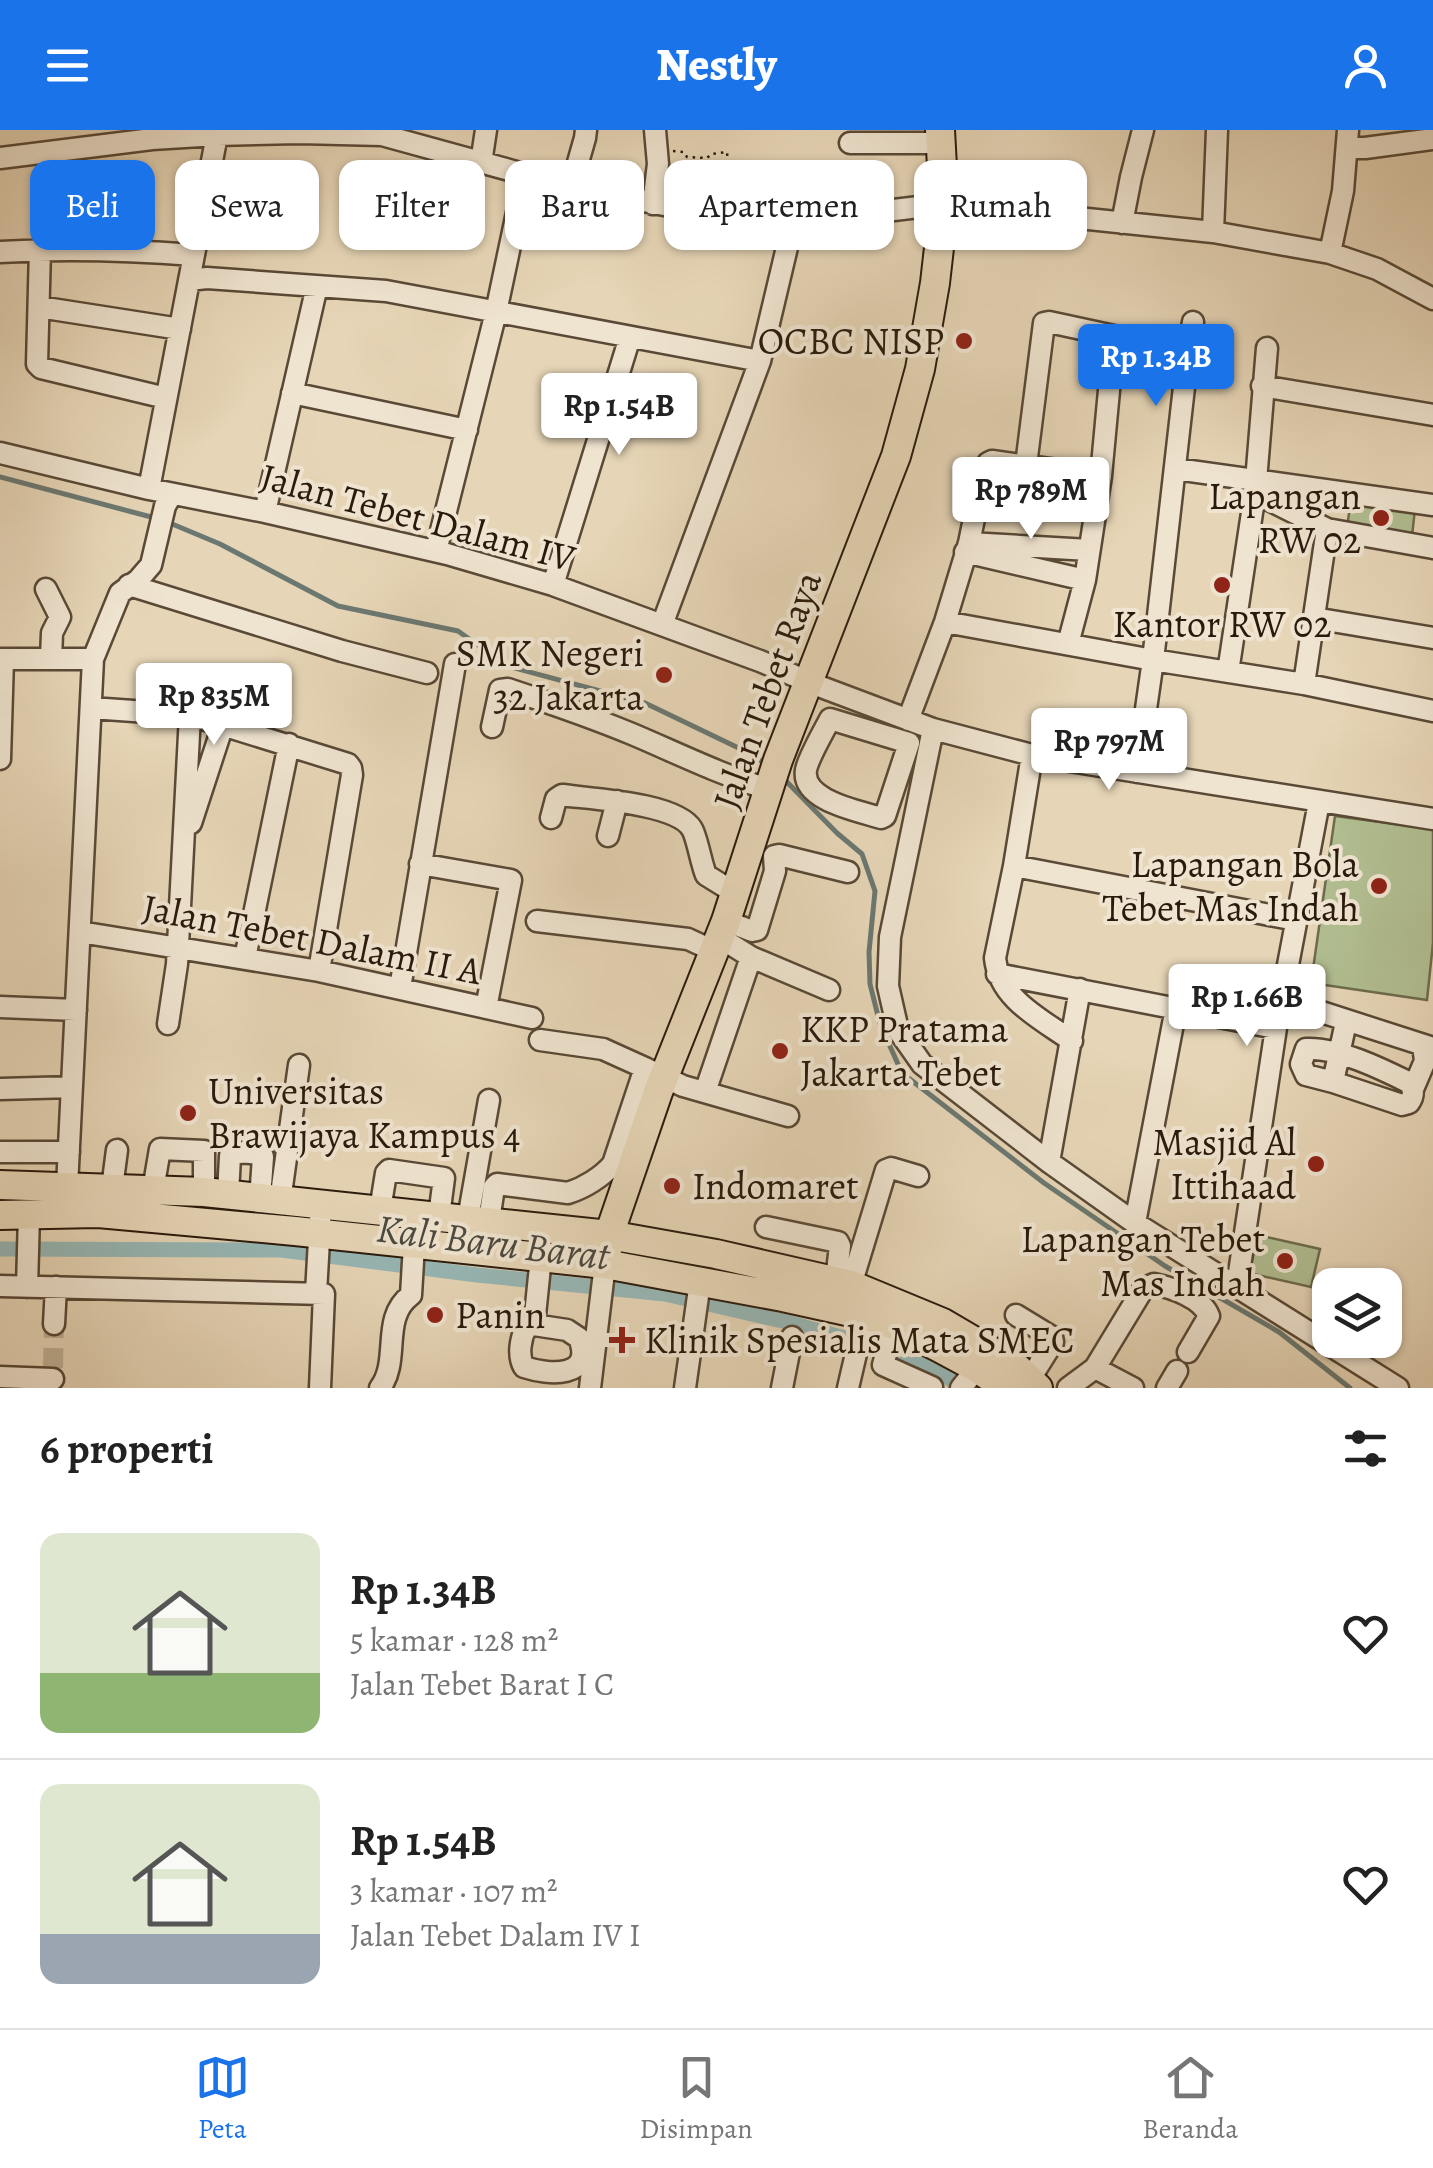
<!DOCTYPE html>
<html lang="id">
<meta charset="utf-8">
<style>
body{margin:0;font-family:Alegreya,serif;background:#f2f2f2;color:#222;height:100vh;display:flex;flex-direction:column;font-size:38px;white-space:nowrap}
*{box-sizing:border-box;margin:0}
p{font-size:32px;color:#767676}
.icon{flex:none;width:55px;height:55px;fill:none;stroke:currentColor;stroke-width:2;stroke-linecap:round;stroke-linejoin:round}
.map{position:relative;height:1258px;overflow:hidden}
.side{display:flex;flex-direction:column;background:#fff;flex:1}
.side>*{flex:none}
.top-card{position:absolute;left:30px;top:30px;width:1375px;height:90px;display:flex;gap:20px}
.tools{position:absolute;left:1312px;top:1138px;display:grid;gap:20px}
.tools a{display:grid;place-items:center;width:90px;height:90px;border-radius:20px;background:#fff;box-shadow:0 2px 8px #0004;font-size:50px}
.price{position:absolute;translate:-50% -85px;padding:0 22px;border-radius:10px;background:#fff;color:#222;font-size:32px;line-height:65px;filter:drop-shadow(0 2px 5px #0008)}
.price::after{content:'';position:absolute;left:50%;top:60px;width:30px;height:22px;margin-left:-15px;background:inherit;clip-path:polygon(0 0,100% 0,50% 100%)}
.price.selected{background:#1a73e8;color:#fff}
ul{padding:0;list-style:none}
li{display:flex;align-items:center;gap:30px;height:250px;padding:0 40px}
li+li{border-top:2px solid #e0e0e0}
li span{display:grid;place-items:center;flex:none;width:280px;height:200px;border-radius:20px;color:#555}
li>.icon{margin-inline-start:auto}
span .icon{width:120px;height:120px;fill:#fffc;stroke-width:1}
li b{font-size:42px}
h2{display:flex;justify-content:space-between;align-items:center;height:120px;padding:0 40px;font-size:42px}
.pill{padding:0 35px;border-radius:20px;background:#fff;box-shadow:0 2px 8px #0004;font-size:35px;line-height:90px}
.pill.selected{background:#1a73e8;color:#fff}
header{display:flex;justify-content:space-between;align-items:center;height:130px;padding:0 40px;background:#1a73e8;color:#fff;font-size:45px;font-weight:800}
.tabs{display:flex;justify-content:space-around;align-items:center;height:140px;border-top:2px solid #e0e0e0;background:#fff;font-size:28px;color:#767676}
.tabs a{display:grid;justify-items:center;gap:5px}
.tabs .selected{color:#1a73e8}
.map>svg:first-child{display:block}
</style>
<header><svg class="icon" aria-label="menu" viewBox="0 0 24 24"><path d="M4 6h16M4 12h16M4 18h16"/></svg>Nestly<svg class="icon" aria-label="person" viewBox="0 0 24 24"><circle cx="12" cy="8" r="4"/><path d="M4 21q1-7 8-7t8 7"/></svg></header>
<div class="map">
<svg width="1433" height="1258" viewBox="0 0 1433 1258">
<rect width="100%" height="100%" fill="#e6d5b6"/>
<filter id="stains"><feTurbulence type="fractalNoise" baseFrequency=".002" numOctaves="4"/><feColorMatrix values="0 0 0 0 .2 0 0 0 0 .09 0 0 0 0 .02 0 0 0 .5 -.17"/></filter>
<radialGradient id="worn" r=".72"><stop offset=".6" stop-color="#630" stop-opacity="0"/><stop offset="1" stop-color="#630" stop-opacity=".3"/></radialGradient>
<path fill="#b1be91" stroke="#6e6c4e" stroke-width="2.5" d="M 1351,370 L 1415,379 L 1412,406 L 1347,397 Z
M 1335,686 L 1433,699 L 1433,813 L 1427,870 L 1311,853 Z
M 1258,1105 L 1320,1119 L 1311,1157 L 1249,1143 Z"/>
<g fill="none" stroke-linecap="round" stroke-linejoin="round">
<path stroke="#6b7871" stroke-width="5" d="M 0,347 L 155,388
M 165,391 L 220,414 L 338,476 L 458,501 L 507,536 L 645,573 L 749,623 L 766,634
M 782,647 L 837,703 L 862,724 L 875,761 L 869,822 L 870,854 L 880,894 L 902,943 L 1044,1053 L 1165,1136 L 1279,1202 L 1350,1258"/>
<path stroke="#97b7b5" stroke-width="15" d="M 0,1119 L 281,1120 L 477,1145 L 665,1164 L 787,1192 L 913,1227 L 949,1248 L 961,1258"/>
<path stroke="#c0b094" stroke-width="20" stroke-dasharray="20 10" stroke-linecap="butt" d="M 53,1238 L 54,1194"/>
<g stroke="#594936" stroke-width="25">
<path id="minor" d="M 850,13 L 941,13
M 1347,18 L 1365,18 L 1433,9
M 0,28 L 152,9 L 217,5 L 299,3 L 382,5 L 571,57 L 726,87 L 793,92 L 944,74 L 1213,102 L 1330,123 L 1377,139 L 1433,169
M 481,33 L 486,0
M 571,57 L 585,8 L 586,0
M 653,74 L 658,34 L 655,0
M 1122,93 L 1131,47 L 1143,0
M 1213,102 L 1217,0
M 40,119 L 37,234 L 41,238 L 166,268
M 0,122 C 65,118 129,120 194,125
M 1330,123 L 1343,61 L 1348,0
M 189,150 L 207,148 L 386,161 L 760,231
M 39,177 L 180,199
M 1262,256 L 1433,285
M 292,263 L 467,300
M 0,323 L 149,359 L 265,382 L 447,424 L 553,455 L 760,531 L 816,555 L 933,599 L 1032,625 L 1433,689
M 1026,335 L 1044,193 L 1049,192 L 1188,222
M 1176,339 L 1433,375
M 149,359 L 217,5
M 1255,363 L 1327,399 L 1433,418
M 265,382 L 317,156
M 969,413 L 1089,420
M 436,421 L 496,182 L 525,45
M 965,422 L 1085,450
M 129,455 L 342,521 L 427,543
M 553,455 L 630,207
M 46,459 L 60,487 L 52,503 L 51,529
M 1314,488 L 1433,508
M 945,492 L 1153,530 L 1304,554 L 1433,581
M 662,495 L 760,231 L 793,92
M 1068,514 L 1085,450 L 1101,346 L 1114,207
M 0,529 L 93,529
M 1228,542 L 1255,363 L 1267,218
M 1304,554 L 1327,399
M 91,578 L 190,585 L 348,634 L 351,638 L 352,645 L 319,841
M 830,589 L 909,613 L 885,686 L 881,688 C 860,681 801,671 806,640 C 808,628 824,601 830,589 Z
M 908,590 L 945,492 L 969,413 L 984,340 L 988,333 L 992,331 L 1101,346
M 492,597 L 500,560 L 508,559 C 550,573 591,587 632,604 C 677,623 721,645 768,659
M 933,599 L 890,807 L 888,856 L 898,900 L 922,934 L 1049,1032 L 1135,1093 L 1398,1258
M 1032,625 L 1014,736 L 995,828 C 999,869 1041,889 1072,911
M 0,629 L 3,529
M 1137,642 L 1153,530 L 1188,222 L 1193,192
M 551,688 L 556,669 L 562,665 C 591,669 677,673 692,699 C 697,707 701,733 706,745 L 735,763
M 191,693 L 223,595
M 608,706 L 617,671
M 420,734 L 511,750 L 486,878
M 1014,736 L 1296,790
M 537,791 L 688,809 L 714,821
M 726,791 L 752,801 L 757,800 L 775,741 L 774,726 L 779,725 L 848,742
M 80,802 L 319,841 L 532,888
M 719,807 L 751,827 L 829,860
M 245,828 L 289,614
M 997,844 L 1276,898
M 400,858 L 455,534
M 1281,869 L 1433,918
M 0,877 L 76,880
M 168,894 L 177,834 L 190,585
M 540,910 L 603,919 L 645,938
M 1333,952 L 1402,975 L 1409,973 C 1414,966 1414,961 1410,953 C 1382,939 1337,917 1306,919 L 1301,934 L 1306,945 L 1333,952 L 1346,892
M 0,959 L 72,957
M 1413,959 L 1425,931 L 1423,915
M 705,962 L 751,827
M 0,1022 L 69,1022
M 1049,1032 L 1080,859
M 67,1057 L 93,529 L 120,463 L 138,450 L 151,435 L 165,376 L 172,364
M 112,1058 L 117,1020
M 153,1060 L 160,1019 L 204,1021 L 204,1062
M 228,1065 L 230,1026 C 237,1021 256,1022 263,1027 L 260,1069
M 280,1071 L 299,935
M 380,1080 L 386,1043 L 389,1040 L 444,1048 L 439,1086
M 468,1089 L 489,970
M 489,1091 L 494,1057 L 497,1054 L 568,1063 C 584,1058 602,1047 613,1034 L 645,938 L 683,956 L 788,986
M 1135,1093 L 1176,878
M 766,1097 L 838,1112 L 840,1116 L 836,1150
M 851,1155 L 886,1040 L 891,1038 L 918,1046
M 0,1156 L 324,1164 L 320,1258
M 1237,1156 L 1276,898 L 1319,672
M 27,1157 L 29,1084
M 316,1163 L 321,1075
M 1016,1185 L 1052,1207 L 1053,1212 L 1030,1249
M 54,1194 L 56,1157
M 534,1195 L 567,1200 L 579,1208 C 595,1249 548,1245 524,1237 C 517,1225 521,1208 526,1197 Z
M 534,1195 L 541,1127
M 894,1195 L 883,1235 L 932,1257
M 1095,1238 L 1143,1159 L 1154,1154 C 1173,1158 1202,1168 1209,1186 L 1188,1222
M 0,1247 L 53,1249
M 380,1258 C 401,1230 380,1188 411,1165 L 414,1115
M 590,1258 L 605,1134
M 685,1258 L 700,1152
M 782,1258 L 792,1207
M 848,1258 L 865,1185
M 961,1258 L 977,1238
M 1068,1258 L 1095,1238 L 1133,1258
M 1167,1258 L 1177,1241"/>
</g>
<g stroke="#2a1a0c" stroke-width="32">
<path id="major" d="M 0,1055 L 204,1062 L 609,1105 L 716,1124 L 851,1155 L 943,1193 L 1013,1234 L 1038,1258
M 0,1085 L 98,1083 L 295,1101 L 605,1134 L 783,1167 L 865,1185 L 894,1195 L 938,1217 L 977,1238 L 1006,1258
M 605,1134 L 609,1105 L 658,962 L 726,791 L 778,630 L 896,326 L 920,239 L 935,153 L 944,74 L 940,0"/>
</g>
<path stroke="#2a1a0c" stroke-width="2.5" stroke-dasharray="2.5 5" stroke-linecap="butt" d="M 673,21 L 684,22 L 687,27 L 707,28 L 711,24 L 727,22 L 730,58 L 728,70"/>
<use href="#minor" stroke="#efe4d0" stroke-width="20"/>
<use href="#major" stroke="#e6d5b6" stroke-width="28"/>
</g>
<g fill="#8f2418" stroke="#efe4d0" stroke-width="4">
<circle cx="964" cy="211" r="10"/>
<circle cx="1381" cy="388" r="10"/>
<circle cx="1222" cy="455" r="10"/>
<circle cx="664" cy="545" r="10"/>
<circle cx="1379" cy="756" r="10"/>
<circle cx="780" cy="921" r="10"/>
<circle cx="188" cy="983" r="10"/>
<circle cx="1316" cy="1034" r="10"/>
<circle cx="672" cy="1056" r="10"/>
<circle cx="1285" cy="1131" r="10"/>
<circle cx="435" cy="1185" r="10"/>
<path d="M617 1195h10v10h10v10h-10v10h-10v-10h-10v-10h10z"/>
</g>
<g text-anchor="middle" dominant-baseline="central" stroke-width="8" stroke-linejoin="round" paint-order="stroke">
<g font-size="38" fill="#2a1a0c" stroke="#efe4d0" text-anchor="end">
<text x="944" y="211">OCBC NISP</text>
<text x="1361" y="366">Lapangan<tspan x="1361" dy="44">RW 02</tspan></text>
<text x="1222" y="494" text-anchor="middle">Kantor RW 02</text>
<text x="644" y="523">SMK Negeri<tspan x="644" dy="44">32 Jakarta</tspan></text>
<text x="1359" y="734">Lapangan Bola<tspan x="1359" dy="44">Tebet Mas Indah</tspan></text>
<text x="800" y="899" text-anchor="start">KKP Pratama<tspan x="800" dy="44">Jakarta Tebet</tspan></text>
<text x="208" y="961" text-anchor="start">Universitas<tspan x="208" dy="44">Brawijaya Kampus 4</tspan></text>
<text x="1296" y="1012">Masjid Al<tspan x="1296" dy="44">Ittihaad</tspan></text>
<text x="692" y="1056" text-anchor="start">Indomaret</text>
<text x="1265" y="1109">Lapangan Tebet<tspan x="1265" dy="44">Mas Indah</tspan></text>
<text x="455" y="1185" text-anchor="start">Panin</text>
<text x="644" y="1210" text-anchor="start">Klinik Spesialis Mata SMEC</text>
</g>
<g font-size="38" fill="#2a1a0c" stroke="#efe4d0">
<text transform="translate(418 387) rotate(15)">Jalan Tebet Dalam IV</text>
<text transform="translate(767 560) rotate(-70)">Jalan Tebet Raya</text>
<text transform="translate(312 809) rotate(11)">Jalan Tebet Dalam II A</text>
</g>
<g font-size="40" font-style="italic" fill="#4b493f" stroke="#efe4d0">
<text transform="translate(493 1112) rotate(7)">Kali Baru Barat</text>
</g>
</g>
<rect width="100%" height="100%" filter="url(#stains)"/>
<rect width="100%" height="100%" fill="url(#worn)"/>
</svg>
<div class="tools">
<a><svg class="icon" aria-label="layers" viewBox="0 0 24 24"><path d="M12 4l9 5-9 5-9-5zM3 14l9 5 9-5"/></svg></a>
</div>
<b class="price selected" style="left:1156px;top:279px">Rp 1.34B</b>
<b class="price" style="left:619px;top:328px">Rp 1.54B</b>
<b class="price" style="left:1031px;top:412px">Rp 789M</b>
<b class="price" style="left:214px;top:618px">Rp 835M</b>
<b class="price" style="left:1109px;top:663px">Rp 797M</b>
<b class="price" style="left:1247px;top:919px">Rp 1.66B</b>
<div class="top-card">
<a class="pill selected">Beli</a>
<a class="pill">Sewa</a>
<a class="pill">Filter</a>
<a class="pill">Baru</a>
<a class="pill">Apartemen</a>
<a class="pill">Rumah</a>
</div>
</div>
<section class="side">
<h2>6 properti<svg class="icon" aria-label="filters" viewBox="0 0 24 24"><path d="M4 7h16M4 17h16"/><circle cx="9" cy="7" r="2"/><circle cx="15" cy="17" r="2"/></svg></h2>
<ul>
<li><span style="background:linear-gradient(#dfe7d0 70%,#8fb573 0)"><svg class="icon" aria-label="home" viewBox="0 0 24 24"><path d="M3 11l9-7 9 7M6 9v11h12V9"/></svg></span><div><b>Rp 1.34B</b><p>5 kamar · 128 m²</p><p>Jalan Tebet Barat I C</p></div><svg class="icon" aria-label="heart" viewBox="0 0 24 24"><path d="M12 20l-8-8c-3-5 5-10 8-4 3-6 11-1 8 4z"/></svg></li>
<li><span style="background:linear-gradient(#dfe7d0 75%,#9aa5b1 0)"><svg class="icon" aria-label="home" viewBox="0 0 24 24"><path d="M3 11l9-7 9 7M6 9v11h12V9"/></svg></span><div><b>Rp 1.54B</b><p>3 kamar · 107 m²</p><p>Jalan Tebet Dalam IV I</p></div><svg class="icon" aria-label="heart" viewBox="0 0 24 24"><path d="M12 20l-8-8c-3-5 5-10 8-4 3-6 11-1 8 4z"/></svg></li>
</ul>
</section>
<nav class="tabs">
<a class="selected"><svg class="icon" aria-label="map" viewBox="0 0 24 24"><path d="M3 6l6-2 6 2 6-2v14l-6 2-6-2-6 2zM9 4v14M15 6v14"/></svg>Peta</a>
<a><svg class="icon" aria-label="saved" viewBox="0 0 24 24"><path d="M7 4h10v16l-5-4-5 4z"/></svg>Disimpan</a>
<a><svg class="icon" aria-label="home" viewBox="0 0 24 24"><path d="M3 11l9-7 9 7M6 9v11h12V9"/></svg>Beranda</a>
</nav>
